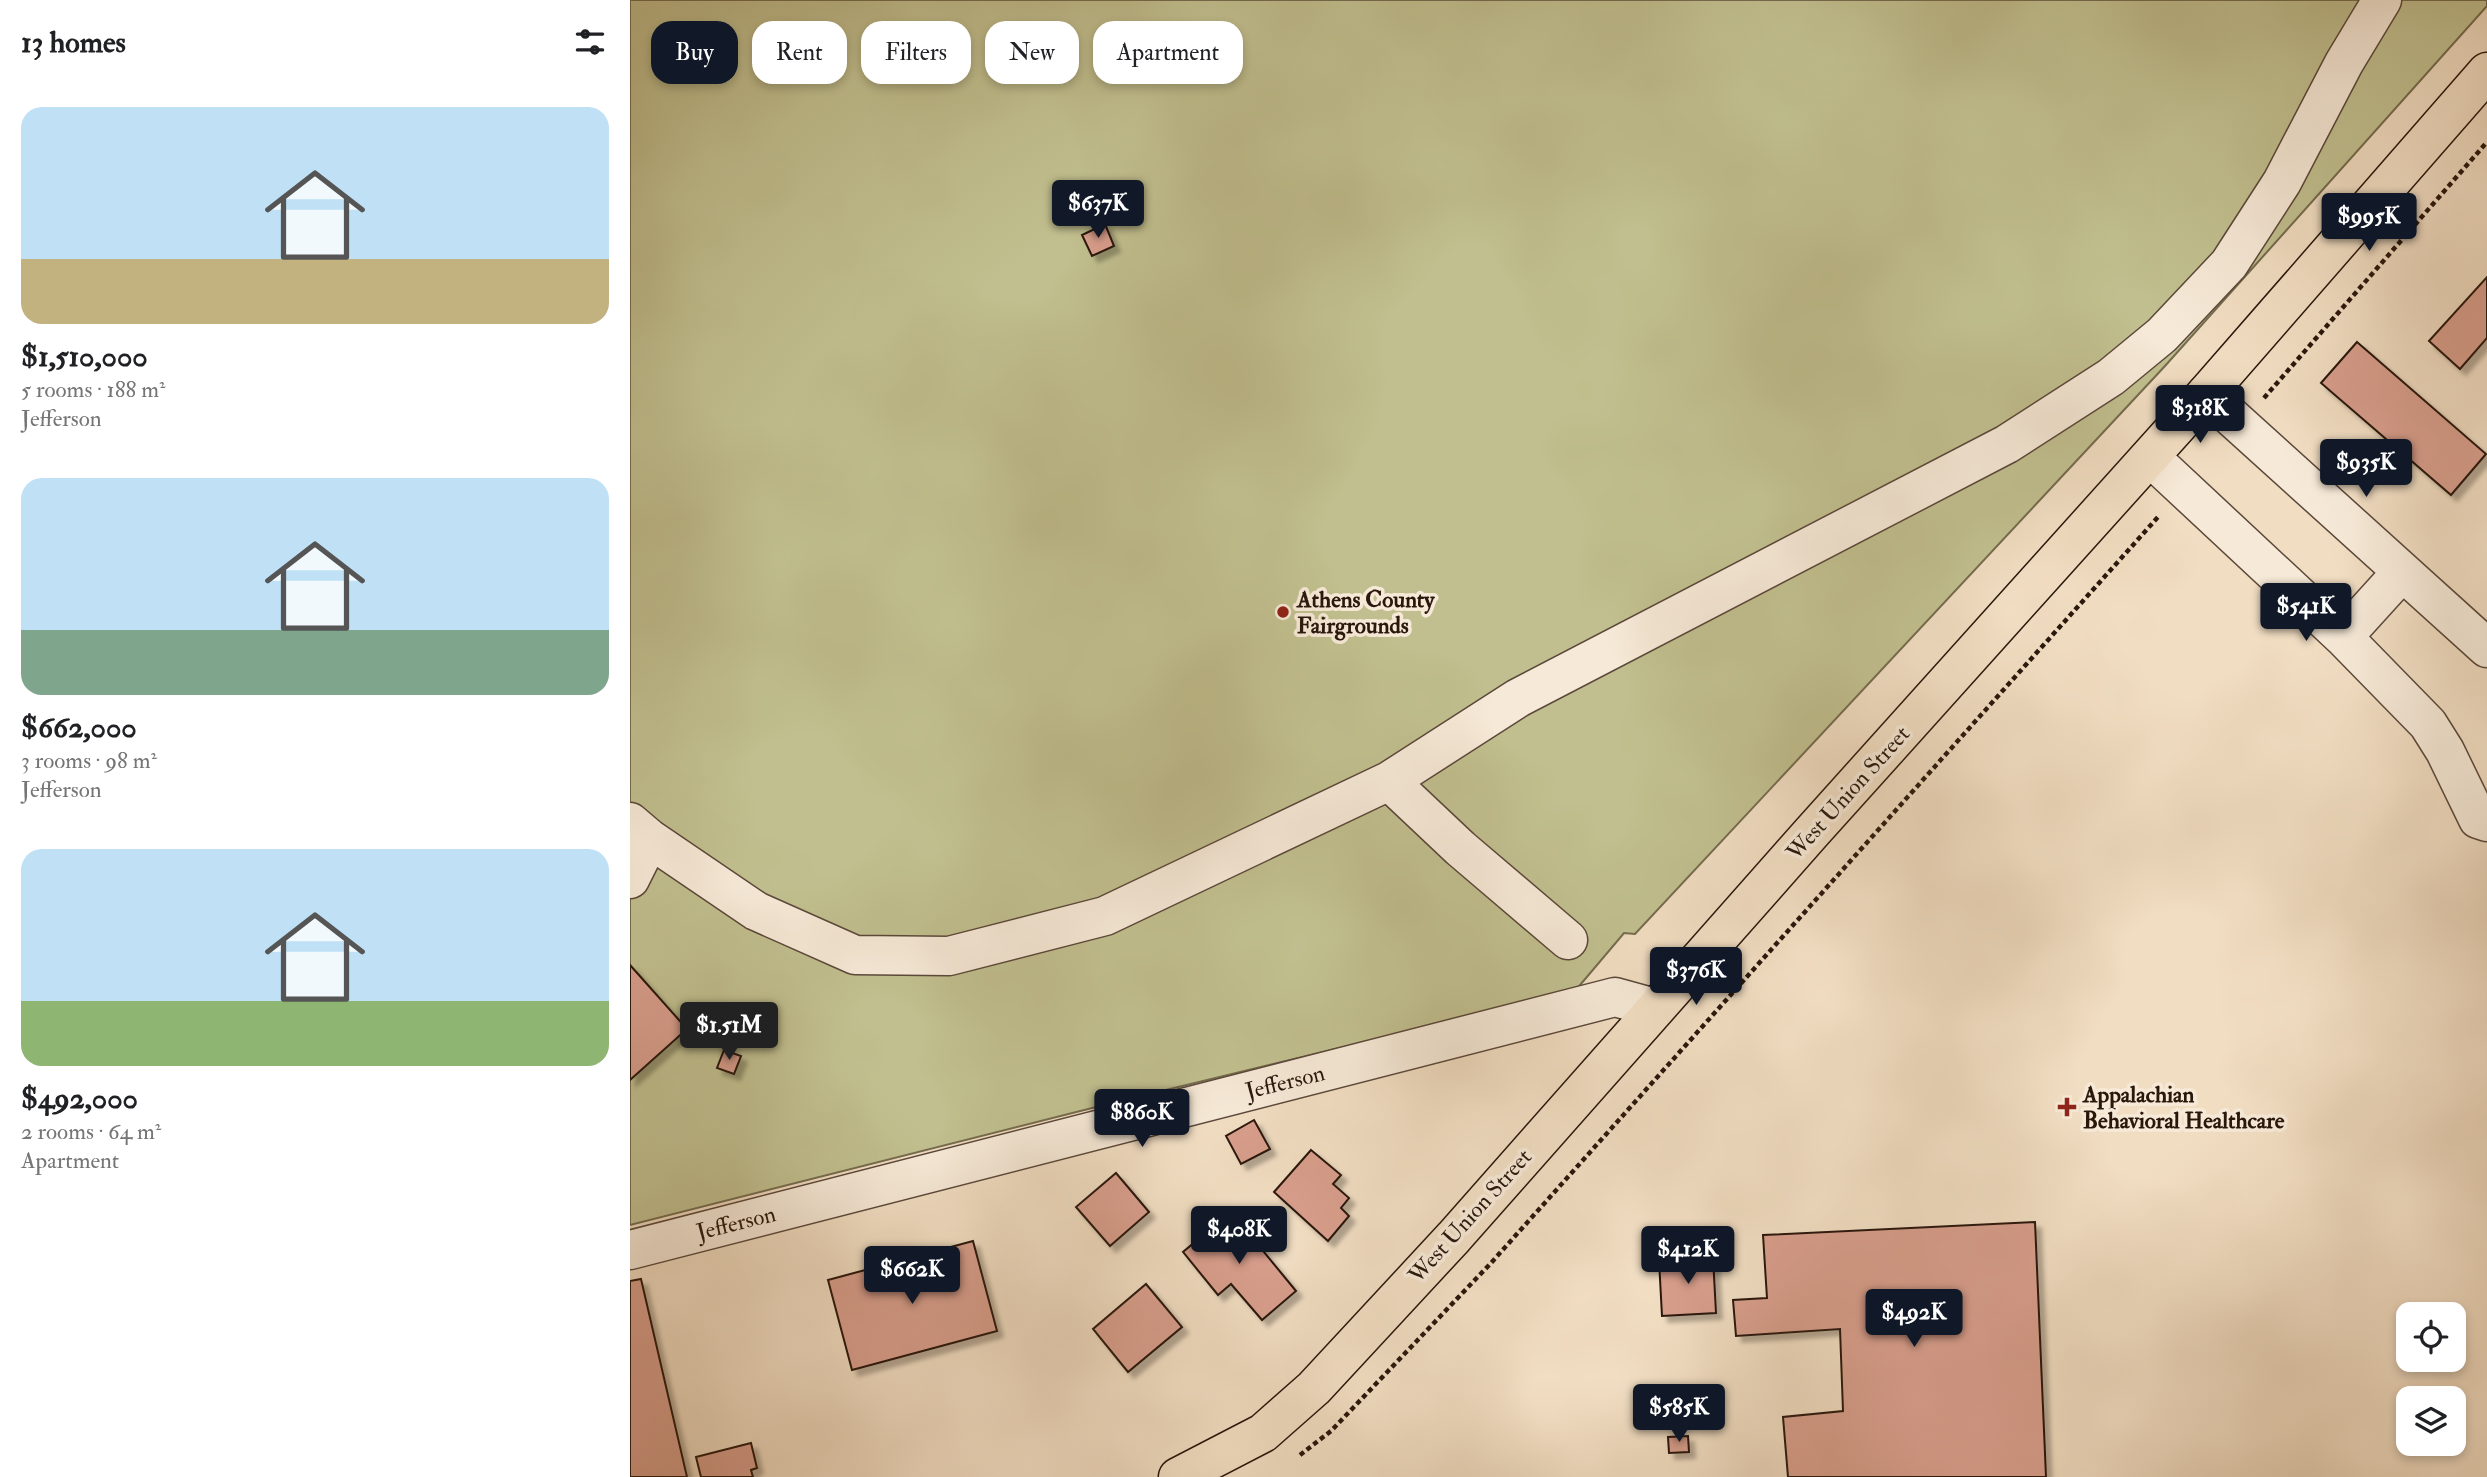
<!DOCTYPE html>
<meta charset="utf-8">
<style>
body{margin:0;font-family:"IM FELL Double Pica",serif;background:#f6f6f6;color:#202124;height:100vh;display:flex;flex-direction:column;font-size:26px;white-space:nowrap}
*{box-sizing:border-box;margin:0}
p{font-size:23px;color:#757577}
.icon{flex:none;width:38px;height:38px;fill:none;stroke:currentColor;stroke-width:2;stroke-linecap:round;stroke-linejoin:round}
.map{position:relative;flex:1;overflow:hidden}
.drawer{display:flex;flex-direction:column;background:#fff;width:630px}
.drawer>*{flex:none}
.guide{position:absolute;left:21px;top:21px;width:665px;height:63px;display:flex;gap:14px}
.controls{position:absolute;left:1766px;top:1302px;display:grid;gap:14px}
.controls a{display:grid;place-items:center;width:70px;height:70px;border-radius:14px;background:#fff;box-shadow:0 4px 10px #0003;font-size:35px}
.price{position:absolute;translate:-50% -60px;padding:0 16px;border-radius:7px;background:#111827;color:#fff;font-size:23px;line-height:46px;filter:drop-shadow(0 2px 4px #0008)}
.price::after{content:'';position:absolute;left:50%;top:42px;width:21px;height:16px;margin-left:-10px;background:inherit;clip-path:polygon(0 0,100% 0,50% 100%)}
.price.active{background:#222;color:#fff}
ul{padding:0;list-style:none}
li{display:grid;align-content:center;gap:14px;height:371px;padding:0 21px}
li span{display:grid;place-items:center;height:217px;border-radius:21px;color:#555}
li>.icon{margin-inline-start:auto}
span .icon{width:126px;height:126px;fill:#fffc;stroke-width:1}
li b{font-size:30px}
h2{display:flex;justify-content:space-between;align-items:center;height:84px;padding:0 21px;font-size:30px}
.tag{padding:0 24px;border-radius:21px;background:#fff;box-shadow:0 4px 10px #0003;font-size:24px;line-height:63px}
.tag.active{background:#111827;color:#fff}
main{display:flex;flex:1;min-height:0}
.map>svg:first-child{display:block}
</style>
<main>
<section class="drawer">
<h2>13 homes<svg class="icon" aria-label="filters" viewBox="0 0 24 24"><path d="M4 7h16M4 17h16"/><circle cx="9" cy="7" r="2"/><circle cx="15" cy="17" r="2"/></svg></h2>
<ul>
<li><span style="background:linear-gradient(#bfe0f5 70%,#c2b280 0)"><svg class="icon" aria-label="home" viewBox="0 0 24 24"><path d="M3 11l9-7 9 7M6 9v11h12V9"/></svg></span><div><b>$1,510,000</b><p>5 rooms · 188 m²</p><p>Jefferson</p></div></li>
<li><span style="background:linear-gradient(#bfe0f5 70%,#7fa58c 0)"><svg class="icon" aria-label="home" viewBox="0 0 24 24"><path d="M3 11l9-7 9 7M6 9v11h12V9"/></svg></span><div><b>$662,000</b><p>3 rooms · 98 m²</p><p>Jefferson</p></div></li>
<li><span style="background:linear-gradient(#bfe0f5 70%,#8fb573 0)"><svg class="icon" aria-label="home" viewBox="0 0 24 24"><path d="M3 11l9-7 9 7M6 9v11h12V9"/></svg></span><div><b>$492,000</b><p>2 rooms · 64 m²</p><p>Apartment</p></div></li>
</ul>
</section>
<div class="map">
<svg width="1857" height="1477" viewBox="0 0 1857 1477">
<defs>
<filter id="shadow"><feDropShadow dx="6" dy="6" stdDeviation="2" flood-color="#0004"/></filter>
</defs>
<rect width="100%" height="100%" fill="#f1ddc2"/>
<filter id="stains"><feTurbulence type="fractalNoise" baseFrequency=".00286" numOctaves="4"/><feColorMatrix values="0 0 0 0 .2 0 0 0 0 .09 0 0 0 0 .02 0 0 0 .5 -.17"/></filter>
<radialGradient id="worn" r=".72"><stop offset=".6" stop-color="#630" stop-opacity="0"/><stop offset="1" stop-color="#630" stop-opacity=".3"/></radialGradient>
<path fill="#c1bf8f" stroke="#756b4e" stroke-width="2" d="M 0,0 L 1857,0 L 1857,6 L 1535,366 L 1005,934 L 994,933 L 945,991 L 478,1104 L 0,1225 Z"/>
<path fill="#d89e8c" stroke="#29170c" stroke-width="2" filter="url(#shadow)" d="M 475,224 L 484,246 L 462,256 L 452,235 Z
M 1857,277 L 1857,338 L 1830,369 L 1799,341 Z
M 1727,342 L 1856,454 L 1821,495 L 1691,383 Z
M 0,965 L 57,1029 L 0,1080 Z
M 94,1050 L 111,1056 L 104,1074 L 87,1068 Z
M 624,1120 L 640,1149 L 611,1164 L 596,1136 Z
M 681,1150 L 711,1175 L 703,1184 L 719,1198 L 711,1208 L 719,1216 L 698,1241 L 644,1192 Z
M 486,1173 L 519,1212 L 480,1246 L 446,1207 Z
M 601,1212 L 666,1291 L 632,1320 L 601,1284 L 588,1295 L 553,1252 Z
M 1405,1222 L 1416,1477 L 1158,1477 L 1153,1417 L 1213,1411 L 1210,1329 L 1106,1336 L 1103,1300 L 1137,1298 L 1133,1235 Z
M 343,1241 L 367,1331 L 222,1370 L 198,1280 Z
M 1083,1257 L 1086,1313 L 1032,1316 L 1029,1260 Z
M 11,1279 L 57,1477 L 0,1477 L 0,1281 Z
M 516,1284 L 552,1327 L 498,1372 L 463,1329 Z
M 1058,1436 L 1059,1452 L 1039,1453 L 1038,1437 Z
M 121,1443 L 127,1468 L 121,1470 L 123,1477 L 71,1477 L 66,1457 Z"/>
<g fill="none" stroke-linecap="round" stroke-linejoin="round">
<g stroke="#5b483a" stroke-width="41">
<path id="minor" d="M 1576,394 L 1857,648
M 1520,457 L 1713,637 L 1798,724 L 1815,751 L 1848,819 L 1857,822
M 1713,637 L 1772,572
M 759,781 L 830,848 L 938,940
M 0,822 L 20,839 L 126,911 L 225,955 L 319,956 L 475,916 L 759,781 L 888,698 L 1377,444 L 1481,377 L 1532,335 L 1599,264 L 1652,182 L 1714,63 L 1752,0
M 0,879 L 20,839
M 0,1250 L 985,997 L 1025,1008"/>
</g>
<g stroke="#29170c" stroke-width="41">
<path id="major" d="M 548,1477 L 633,1433 L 684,1388 L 824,1237 L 1182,832 L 1576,394 L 1857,72"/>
</g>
<path stroke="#29170c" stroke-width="4.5" stroke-dasharray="5 3.5" stroke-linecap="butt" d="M 1634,398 L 1857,142
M 670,1455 L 701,1431 L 722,1409 L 861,1263 L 1528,517"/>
<use href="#minor" stroke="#f6e9d7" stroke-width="38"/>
<use href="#major" stroke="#f1ddc2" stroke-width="38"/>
</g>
<g fill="#8f2418" stroke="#f6e9d7" stroke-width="2.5">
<circle cx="653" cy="612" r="7"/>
<path d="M1433.5 1096.5h7v7h7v7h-7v7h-7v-7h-7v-7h7z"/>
</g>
<g text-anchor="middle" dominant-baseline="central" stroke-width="7" stroke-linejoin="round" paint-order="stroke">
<g font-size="23" font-weight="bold" fill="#29170c" stroke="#f6e9d7" text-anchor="start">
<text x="667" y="599">Athens County<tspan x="667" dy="26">Fairgrounds</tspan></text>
<text x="1453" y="1094">Appalachian<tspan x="1453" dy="26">Behavioral Healthcare</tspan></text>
</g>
<g font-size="23" fill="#29170c" stroke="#f6e9d7">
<text transform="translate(1218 793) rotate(-48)">West Union Street</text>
<text transform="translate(655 1082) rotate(-14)">Jefferson</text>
<text transform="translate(840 1216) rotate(-48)">West Union Street</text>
<text transform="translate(106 1223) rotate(-14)">Jefferson</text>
</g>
</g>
<rect width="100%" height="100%" filter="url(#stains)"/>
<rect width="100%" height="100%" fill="url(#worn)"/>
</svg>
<div class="controls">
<a><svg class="icon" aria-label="locate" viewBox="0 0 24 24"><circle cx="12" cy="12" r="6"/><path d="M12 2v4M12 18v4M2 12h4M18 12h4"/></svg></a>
<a><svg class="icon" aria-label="layers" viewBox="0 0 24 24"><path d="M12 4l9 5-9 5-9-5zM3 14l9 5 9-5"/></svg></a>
</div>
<b class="price" style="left:468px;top:240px">$637K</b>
<b class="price" style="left:1739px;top:253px">$995K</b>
<b class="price" style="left:1570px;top:445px">$318K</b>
<b class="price" style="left:1736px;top:499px">$935K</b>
<b class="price" style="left:1676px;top:643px">$541K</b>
<b class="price" style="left:1066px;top:1007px">$376K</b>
<b class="price active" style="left:99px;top:1062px">$1.51M</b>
<b class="price" style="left:512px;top:1149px">$860K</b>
<b class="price" style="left:609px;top:1266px">$408K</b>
<b class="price" style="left:1058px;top:1286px">$412K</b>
<b class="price" style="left:282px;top:1306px">$662K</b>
<b class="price" style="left:1284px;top:1349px">$492K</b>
<b class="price" style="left:1049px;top:1444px">$585K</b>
<div class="guide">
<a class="tag active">Buy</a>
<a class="tag">Rent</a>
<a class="tag">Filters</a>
<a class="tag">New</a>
<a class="tag">Apartment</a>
</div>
</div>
</main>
